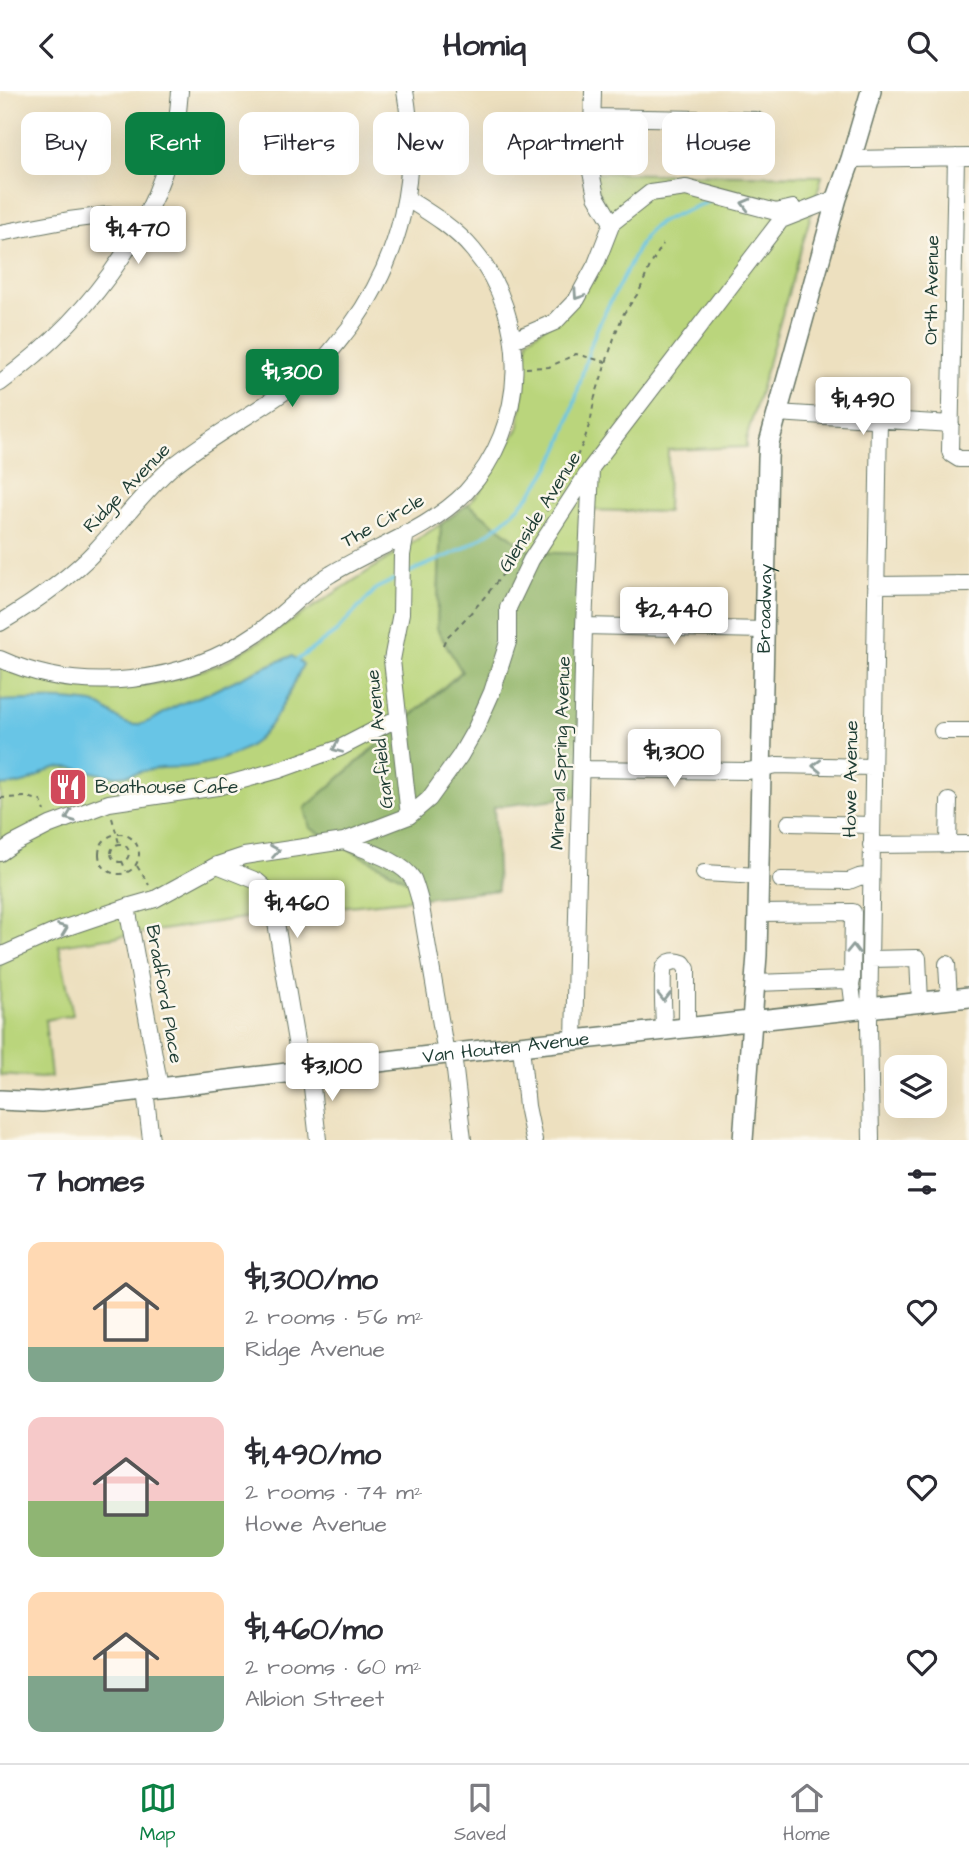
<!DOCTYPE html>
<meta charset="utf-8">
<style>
body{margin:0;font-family:"Architects Daughter",sans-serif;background:#f7f7f7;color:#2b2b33;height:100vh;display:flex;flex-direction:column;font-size:26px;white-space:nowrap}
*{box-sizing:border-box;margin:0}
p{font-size:23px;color:#7c7c81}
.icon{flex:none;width:38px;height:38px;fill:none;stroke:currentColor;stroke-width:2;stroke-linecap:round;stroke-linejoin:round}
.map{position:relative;height:1049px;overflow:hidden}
.panel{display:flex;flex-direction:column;background:#fff;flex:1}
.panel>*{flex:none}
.top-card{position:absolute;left:21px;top:21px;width:928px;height:63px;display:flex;gap:14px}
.fabs{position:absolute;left:884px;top:964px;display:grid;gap:14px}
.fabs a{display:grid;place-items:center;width:63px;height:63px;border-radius:14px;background:#fff;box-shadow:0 7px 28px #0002;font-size:35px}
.price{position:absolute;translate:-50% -60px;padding:0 16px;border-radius:7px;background:#fff;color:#222;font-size:23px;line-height:46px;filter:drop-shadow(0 2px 4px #0008)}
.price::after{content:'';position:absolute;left:50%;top:42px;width:21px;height:16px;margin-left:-10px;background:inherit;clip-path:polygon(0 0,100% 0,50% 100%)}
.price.on{background:#0b8043;color:#fff}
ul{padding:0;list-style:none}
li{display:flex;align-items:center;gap:21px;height:175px;padding:0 28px}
li span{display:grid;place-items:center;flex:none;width:196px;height:140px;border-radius:14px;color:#555}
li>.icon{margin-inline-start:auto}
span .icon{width:84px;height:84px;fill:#fffc;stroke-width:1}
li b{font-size:30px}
h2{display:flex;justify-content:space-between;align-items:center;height:84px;padding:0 28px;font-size:30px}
.pill{padding:0 24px;border-radius:14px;background:#fff;box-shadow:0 7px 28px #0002;font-size:24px;line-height:63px}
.pill.on{background:#0b8043;color:#fff}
header{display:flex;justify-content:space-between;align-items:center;height:91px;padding:0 28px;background:#fff;font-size:32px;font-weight:700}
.tabs{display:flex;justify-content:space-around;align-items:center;height:98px;border-top:2px solid #e1e1e2;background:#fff;font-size:19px;color:#7c7c81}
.tabs a{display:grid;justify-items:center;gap:4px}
.tabs .on{color:#0b8043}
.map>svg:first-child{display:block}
</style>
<header><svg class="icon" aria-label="back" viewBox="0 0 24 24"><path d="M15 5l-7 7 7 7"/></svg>Homiq<svg class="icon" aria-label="search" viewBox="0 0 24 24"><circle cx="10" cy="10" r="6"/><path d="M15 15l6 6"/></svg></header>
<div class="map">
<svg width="969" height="1049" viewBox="0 0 969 1049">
<rect width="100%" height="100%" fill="#fbf7ec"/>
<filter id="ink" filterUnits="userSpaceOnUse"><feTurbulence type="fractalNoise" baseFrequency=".0143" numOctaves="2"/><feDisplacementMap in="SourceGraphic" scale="14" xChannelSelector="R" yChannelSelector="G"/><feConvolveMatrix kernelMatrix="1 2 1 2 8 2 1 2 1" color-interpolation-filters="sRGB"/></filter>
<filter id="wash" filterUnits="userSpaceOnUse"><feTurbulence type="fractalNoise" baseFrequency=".00686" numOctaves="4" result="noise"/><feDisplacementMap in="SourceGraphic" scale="28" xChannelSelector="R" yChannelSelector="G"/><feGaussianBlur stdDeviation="1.57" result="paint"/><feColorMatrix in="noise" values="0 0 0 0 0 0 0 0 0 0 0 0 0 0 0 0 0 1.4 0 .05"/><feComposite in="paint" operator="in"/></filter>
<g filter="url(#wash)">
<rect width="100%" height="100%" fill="#ede0bf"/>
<path fill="#bad57b" stroke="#6c8958" stroke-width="2" d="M 590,82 L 822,85 L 746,349 L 746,356 L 668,359 L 667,421 L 581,419 L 579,463 L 531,461 L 468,413 L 481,399 L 519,336 L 528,248 L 558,226 L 612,130 Z
M 441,433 L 437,538 L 462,580 L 305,717 L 414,793 L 416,808 L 271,823 L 59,854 L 73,924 L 45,929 L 51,986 L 40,987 L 0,984 L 0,574 L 64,595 L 112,598 L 165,591 L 221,573 L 270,544 Z"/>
<path fill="#93b66b" stroke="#597a50" stroke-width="2" d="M 468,413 L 531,461 L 579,463 L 580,705 L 494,716 L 498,799 L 416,808 L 414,793 L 310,737 L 305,717 L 462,581 L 437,538 L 441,433 Z"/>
<path fill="#67c5e6" stroke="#43818d" stroke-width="2" d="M 292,565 L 303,573 C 293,595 275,634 256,650 C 238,665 210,673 187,676 C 176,677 165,676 155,678 C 142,679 131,685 118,685 C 99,685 73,673 55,677 C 45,679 36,688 26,691 C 18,694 8,694 0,695 L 0,610 C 30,609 62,607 92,612 C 108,615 118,633 134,634 C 149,634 165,620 178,614 C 189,609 202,605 213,600 C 239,587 265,575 292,565 Z"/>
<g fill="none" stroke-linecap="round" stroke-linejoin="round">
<path stroke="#67c5e6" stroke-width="3.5" d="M 408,482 C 422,475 437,470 452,463 C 488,447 523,417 544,385 C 572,343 577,291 594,245 C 602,224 615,203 625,183 C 632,169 641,148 652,137 C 661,129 697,115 710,110
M 297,569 L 336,541 L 377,497 L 398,487"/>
</g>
</g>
<g filter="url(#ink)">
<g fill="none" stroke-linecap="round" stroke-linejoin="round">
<g stroke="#677665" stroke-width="18">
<path id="minor" d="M 593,0 L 591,81 L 596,105 L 612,132
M 592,26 L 756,29
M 956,66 L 950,360 L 951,363 L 959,368 L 969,368
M 851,68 L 969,66
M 0,142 L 69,129 L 108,124 L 141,133
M 513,249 L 555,231 L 577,208 L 596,173 L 612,132 L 650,102 L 686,97 L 776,121 L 793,117
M 0,292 C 93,224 173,120 180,0
M 777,322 L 951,333
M 406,442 L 402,464 L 401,522 L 392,569 L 409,725
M 876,494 L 969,493
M 0,532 C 35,511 69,488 97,458 C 122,431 144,400 172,376 C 216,340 269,316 312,280 C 327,267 338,251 350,236 C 401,167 420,84 405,0
M 584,535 L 764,539
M 0,568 C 81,605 184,593 257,542 C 283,525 305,498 331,483 C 375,456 430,438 466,401 C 528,335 531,228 473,159 C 455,137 430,122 406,107
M 942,640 L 969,640
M 581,678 L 748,680 L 777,674 L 872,676
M 789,732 L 872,734
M 344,750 C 364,759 401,769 413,788 C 416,795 418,803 420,810 L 446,963
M 948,753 L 949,710
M 871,754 L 969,753
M 0,762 L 13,753 L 50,734 L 109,712 L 217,696 L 279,679 L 340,657 L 398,627
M 217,774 L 257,790 L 271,802 L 301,980
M 704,782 L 759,785
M 781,789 L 849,790 L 859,786 L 871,784
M 127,816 L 160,997
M 758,822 L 853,821 L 852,889 L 851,894 L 854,918
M 0,865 L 59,839 L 127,816 L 155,808 L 217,774 L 244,765 L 344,750 L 409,725 L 429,708 L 460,665 L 476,637 L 492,601 L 508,551 L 508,517 L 531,469 L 591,377 L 781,129 L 837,107
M 870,868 L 918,867 L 920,911
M 947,873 L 949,908
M 755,892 L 846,889 L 851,894
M 664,939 C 664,927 661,885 664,877 C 668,869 676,869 683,872 L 687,878 L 687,936
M 574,949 L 584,535 L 591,378
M 521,955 L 527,1015 L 534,1049
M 453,962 L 463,1049
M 310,979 L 318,1049
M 145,999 L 151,1049
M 871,1049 L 869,932 L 879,328"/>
</g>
<g stroke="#677665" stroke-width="22">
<g id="major">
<path id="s1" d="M 0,1009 L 42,1011 L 446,963 L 969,906"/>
<path id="s2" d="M 743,1049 L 757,864 L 768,368 L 769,352 L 837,107 L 851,68 L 871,0"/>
</g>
</g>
<path stroke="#677665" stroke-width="2" stroke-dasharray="5 5" stroke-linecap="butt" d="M 526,277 L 549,276 L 576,263 L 606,271
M 564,393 L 584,350 L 591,328 L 594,309 L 616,241 L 624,222 L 639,201 L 650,175 L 663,153
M 443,554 L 446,547 C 494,502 525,452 561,398
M 0,707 L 28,706 L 41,710 L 45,720
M 112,727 L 119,752
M99 763a20 20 0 1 1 40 0a20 20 0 1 1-40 0Z
M111 762a9 9 0 1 1 18 0a9 9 0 1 1-18 0Z
M 122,770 L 126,780
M 137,775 L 149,794"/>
<use href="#minor" stroke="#fff" stroke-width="16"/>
<use href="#major" stroke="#fff" stroke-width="19"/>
</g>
<defs><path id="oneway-chevron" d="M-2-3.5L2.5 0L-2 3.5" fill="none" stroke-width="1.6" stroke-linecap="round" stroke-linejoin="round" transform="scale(1.75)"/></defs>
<g stroke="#8f9e9a">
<use href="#oneway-chevron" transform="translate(746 113) rotate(-165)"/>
<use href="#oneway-chevron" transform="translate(578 204) rotate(124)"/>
<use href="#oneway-chevron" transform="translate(337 657) rotate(157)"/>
<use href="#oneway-chevron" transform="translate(817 675) rotate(-179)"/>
<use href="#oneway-chevron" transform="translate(70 726) rotate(159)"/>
<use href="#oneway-chevron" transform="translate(275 760) rotate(-9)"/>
<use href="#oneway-chevron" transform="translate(63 838) rotate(-21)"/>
<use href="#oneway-chevron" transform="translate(853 858) rotate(-89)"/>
<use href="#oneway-chevron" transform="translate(664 906) rotate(90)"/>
</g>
</g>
<defs>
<g id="restaurant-square" transform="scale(2.0125)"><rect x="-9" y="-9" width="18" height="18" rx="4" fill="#d1495b" stroke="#fbf7ec"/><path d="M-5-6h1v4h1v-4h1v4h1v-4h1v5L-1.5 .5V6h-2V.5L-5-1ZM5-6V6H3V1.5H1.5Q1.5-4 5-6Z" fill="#fff"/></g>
</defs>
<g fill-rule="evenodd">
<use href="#restaurant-square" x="68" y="696"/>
</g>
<g text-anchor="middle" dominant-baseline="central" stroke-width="5" stroke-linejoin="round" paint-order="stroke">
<g font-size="19" fill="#1f3d34" stroke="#fbf7ec">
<text transform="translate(932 199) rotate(-89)">Orth Avenue</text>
<text transform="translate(127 397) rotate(-46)">Ridge Avenue</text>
<text transform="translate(540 421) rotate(-58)">Glenside Avenue</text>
<text transform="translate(383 430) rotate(-29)">The Circle</text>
<text stroke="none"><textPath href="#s2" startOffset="532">Broadway</textPath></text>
<text transform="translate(380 648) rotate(-96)">Garfield Avenue</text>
<text transform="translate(561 662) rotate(-88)">Mineral Spring Avenue</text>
<text transform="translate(851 688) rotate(-89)">Howe Avenue</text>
<text transform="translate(164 903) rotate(80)">Bradford Place</text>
<text stroke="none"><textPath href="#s1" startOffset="509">Van Houten Avenue</textPath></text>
</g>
<g font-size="19" fill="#1f3d34" stroke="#fbf7ec" text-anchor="start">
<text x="95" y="696">Boathouse Cafe</text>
</g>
</g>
</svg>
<div class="fabs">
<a><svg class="icon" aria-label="layers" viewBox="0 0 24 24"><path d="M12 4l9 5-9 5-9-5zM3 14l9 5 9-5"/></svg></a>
</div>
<b class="price" style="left:138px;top:175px">$1,470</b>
<b class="price on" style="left:292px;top:318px">$1,300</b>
<b class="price" style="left:863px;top:346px">$1,490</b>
<b class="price" style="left:674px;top:556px">$2,440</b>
<b class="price" style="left:674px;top:698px">$1,300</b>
<b class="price" style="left:297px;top:849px">$1,460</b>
<b class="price" style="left:332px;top:1012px">$3,100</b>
<div class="top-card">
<a class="pill">Buy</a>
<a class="pill on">Rent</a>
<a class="pill">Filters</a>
<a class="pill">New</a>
<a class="pill">Apartment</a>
<a class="pill">House</a>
</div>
</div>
<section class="panel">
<h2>7 homes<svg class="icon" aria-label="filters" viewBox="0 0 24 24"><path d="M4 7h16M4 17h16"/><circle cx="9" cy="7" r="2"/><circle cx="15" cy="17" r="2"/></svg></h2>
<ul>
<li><span style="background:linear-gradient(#ffd9b3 75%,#7fa58c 0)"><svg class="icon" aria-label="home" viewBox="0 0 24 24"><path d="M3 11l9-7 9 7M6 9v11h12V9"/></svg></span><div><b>$1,300/mo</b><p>2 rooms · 56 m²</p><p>Ridge Avenue</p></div><svg class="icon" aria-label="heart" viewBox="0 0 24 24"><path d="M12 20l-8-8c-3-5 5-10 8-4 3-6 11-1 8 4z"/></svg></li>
<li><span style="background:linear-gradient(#f6c9c9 60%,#8fb573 0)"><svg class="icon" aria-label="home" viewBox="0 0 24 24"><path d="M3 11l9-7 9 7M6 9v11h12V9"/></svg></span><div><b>$1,490/mo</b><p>2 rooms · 74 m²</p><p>Howe Avenue</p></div><svg class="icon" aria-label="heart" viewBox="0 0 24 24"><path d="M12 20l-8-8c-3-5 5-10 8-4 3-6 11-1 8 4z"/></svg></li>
<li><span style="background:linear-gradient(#ffd9b3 60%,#7fa58c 0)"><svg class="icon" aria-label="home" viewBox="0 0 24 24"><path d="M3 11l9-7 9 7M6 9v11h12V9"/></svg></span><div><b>$1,460/mo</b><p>2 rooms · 60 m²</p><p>Albion Street</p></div><svg class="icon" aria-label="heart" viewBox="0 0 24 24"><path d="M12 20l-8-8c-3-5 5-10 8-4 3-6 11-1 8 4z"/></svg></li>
</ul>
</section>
<nav class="tabs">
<a class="on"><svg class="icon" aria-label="map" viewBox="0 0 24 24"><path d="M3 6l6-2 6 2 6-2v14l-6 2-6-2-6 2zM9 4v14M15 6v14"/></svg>Map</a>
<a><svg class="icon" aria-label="saved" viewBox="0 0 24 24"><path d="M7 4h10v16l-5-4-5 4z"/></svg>Saved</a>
<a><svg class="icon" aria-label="home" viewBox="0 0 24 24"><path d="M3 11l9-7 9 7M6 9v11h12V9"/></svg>Home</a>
</nav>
